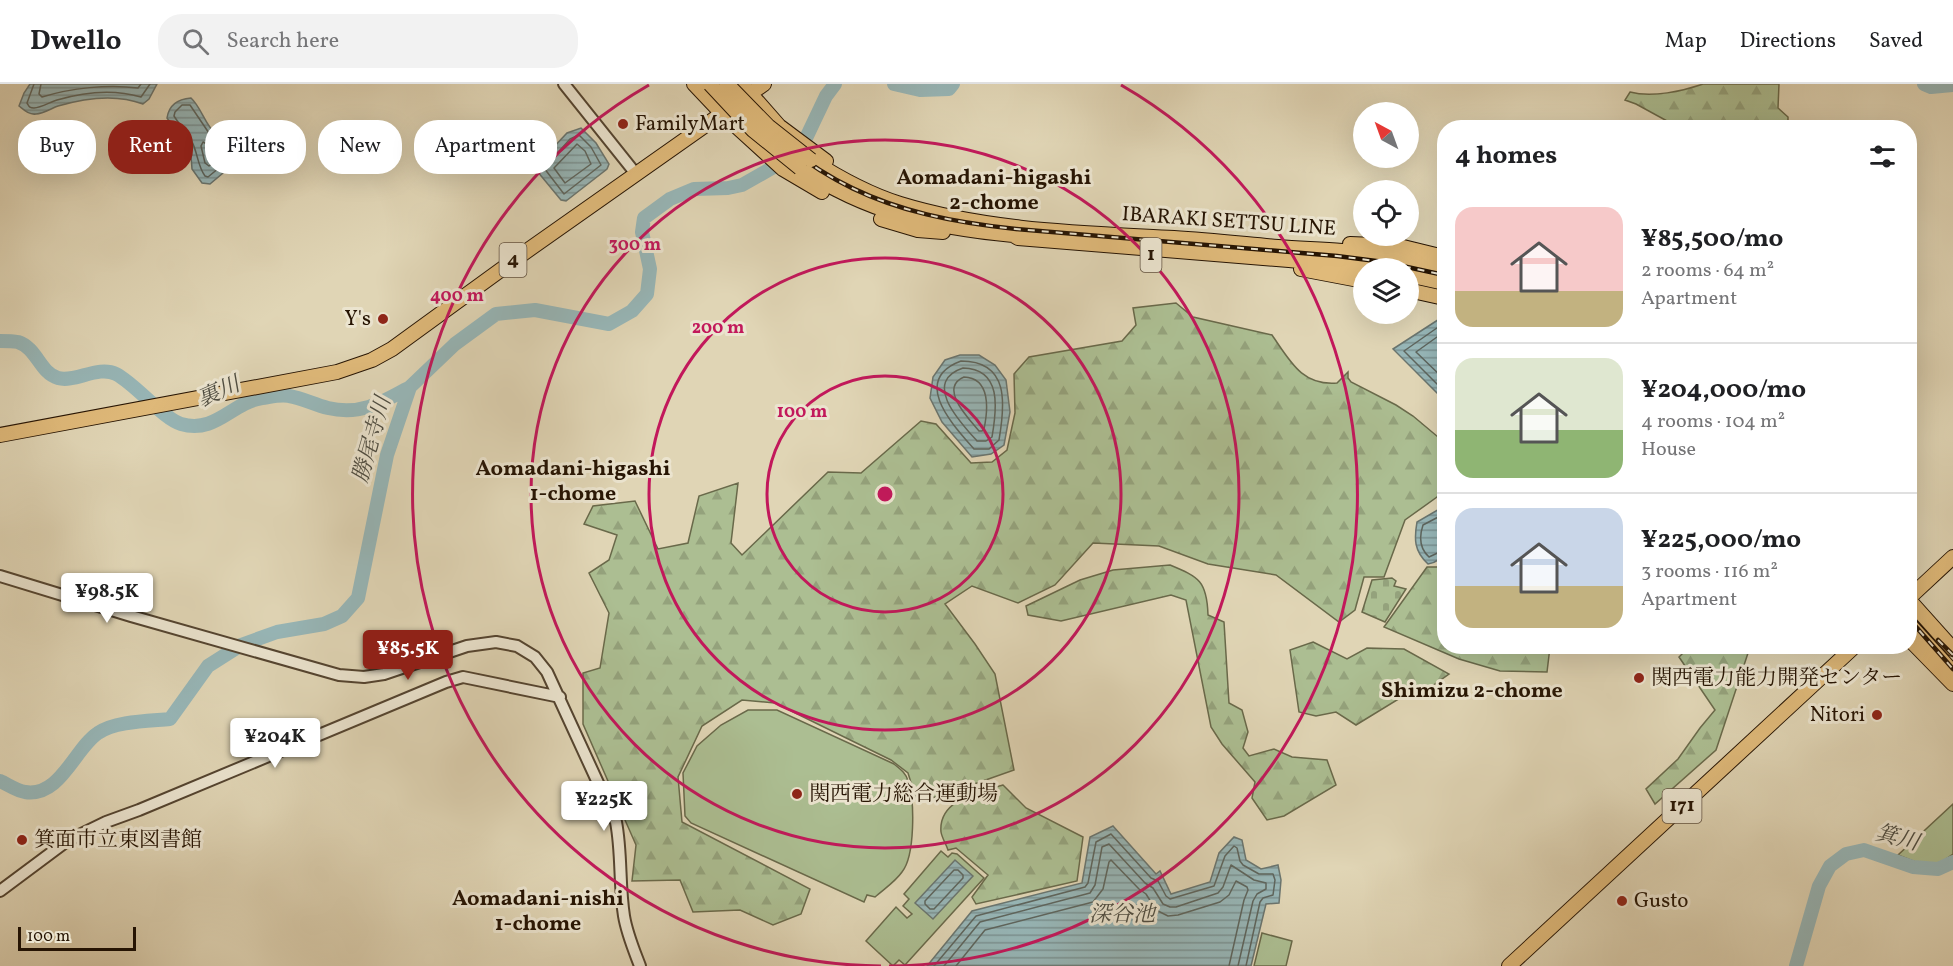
<!DOCTYPE html>
<meta charset="utf-8">
<style>
body{margin:0;font-family:Vollkorn,"Noto Serif JP",serif;background:#f2f2f2;color:#202124;height:100vh;display:flex;flex-direction:column;font-size:22px;white-space:nowrap}
*{box-sizing:border-box;margin:0}
p{font-size:20px;color:#757577}
.icon{flex:none;width:33px;height:33px;fill:none;stroke:currentColor;stroke-width:2;stroke-linecap:round;stroke-linejoin:round}
.map{position:relative;flex:1;overflow:hidden}
.side{position:absolute;left:1437px;top:36px;width:480px;height:534px;display:flex;flex-direction:column;background:#fff;border-radius:24px;box-shadow:0 6px 24px #0002}
.side>*{flex:none}
.top-card{position:absolute;left:18px;top:36px;width:570px;height:54px;display:flex;gap:12px}
.needle{width:39px;rotate:319deg}
.fabs{position:absolute;left:1353px;top:18px;display:grid;gap:12px}
.fabs a{display:grid;place-items:center;width:66px;height:66px;border-radius:50%;background:#fff;box-shadow:0 6px 24px #0002;font-size:30px}
.scale{position:absolute;left:18px;bottom:15px;width:118px;box-sizing:border-box;padding-left:6px;border:3px solid #261403;border-top:0;font-size:16px;line-height:21px;white-space:nowrap;color:#261403;-webkit-text-stroke:4px #ebe4cf;paint-order:stroke}
.price{position:absolute;translate:-50% -51px;padding:0 14px;border-radius:6px;background:#fff;color:#222;font-size:20px;line-height:39px;filter:drop-shadow(0 2px 3px #0008)}
.price::after{content:'';position:absolute;left:50%;top:36px;width:18px;height:14px;margin-left:-9px;background:inherit;clip-path:polygon(0 0,100% 0,50% 100%)}
.price.on{background:#8f2418;color:#fff}
ul{padding:0;list-style:none}
li{display:flex;align-items:center;gap:18px;height:150px;padding:0 18px}
li+li{border-top:2px solid #e0e0e0}
li span{display:grid;place-items:center;flex:none;width:168px;height:120px;border-radius:18px;color:#555}
li>.icon{margin-inline-start:auto}
span .icon{width:72px;height:72px;fill:#fffc;stroke-width:1}
li b{font-size:26px}
h2{display:flex;justify-content:space-between;align-items:center;height:72px;padding:0 18px;font-size:26px}
.tag{padding:0 21px;border-radius:24px;background:#fff;box-shadow:0 6px 24px #0002;font-size:21px;line-height:54px}
.tag.on{background:#8f2418;color:#fff}
header{display:flex;align-items:center;gap:36px;box-sizing:border-box;height:84px;padding:0 30px;background:#fff;border-bottom:2px solid #e0e0e0}
header strong{font-size:28px}
nav{display:flex;gap:33px;margin-inline-start:auto;font-size:21px}
.search{width:420px;height:54px;background:#f2f2f2;display:flex;align-items:center;gap:15px;box-sizing:border-box;padding:0 21px;border-radius:24px;color:#757577;font-size:22px}
.map>svg:first-child{display:block}
</style>
<header>
<strong>Dwello</strong>
<div class="search"><svg class="icon" aria-label="search" viewBox="0 0 24 24"><circle cx="10" cy="10" r="6"/><path d="M15 15l6 6"/></svg>Search here</div>
<nav><a>Map</a><a>Directions</a><a>Saved</a></nav>
</header>
<div class="map">
<svg width="1953" height="882" viewBox="0 0 1953 882">
<defs>
<pattern id="forest-firs" width="22" height="20" patternUnits="userSpaceOnUse" patternTransform="scale(1.5)"><rect width="22" height="20" fill="#acbe92"/><path d="M5 1l3.5 6h-7zM16 11l3.5 6h-7z" fill="#94a27c"/></pattern>
<pattern id="cemetery-stones" width="16" height="16" patternUnits="userSpaceOnUse" patternTransform="scale(1.5)"><rect width="16" height="16" fill="#acbe92"/><path d="M2 7V4a2 2 0 0 1 4 0v3zM10 15v-3a2 2 0 0 1 4 0v3z" fill="#94a27c"/></pattern>
<pattern id="water-rules" width="6" height="5" patternUnits="userSpaceOnUse" patternTransform="scale(1.5)"><rect width="6" height="5" fill="#97b6b7"/><path d="M0 2.5h6" fill="none" stroke="#7b9393"/></pattern>
</defs>
<rect width="100%" height="100%" fill="#e0d5b5"/>
<filter id="stains"><feTurbulence type="fractalNoise" baseFrequency=".00333" numOctaves="4"/><feColorMatrix values="0 0 0 0 .2 0 0 0 0 .09 0 0 0 0 .02 0 0 0 .5 -.17"/></filter>
<radialGradient id="worn" r=".72"><stop offset=".6" stop-color="#630" stop-opacity="0"/><stop offset="1" stop-color="#630" stop-opacity=".3"/></radialGradient>
<path fill="url(#forest-firs)" stroke="#69694a" stroke-width="1.5" d="M 1703,0 L 1779,0 L 1778,24 L 1788,33 L 1788,43 L 1678,43 L 1636,20 L 1625,16 L 1630,8 C 1652,14 1683,7 1703,0 Z
M 1176,219 L 1193,233 L 1272,251 C 1290,277 1302,302 1337,299 L 1348,288 L 1348,294 L 1351,298 L 1396,321 L 1413,332 L 1444,358 L 1444,404 L 1437,413 L 1405,436 L 1384,493 L 1364,493 L 1355,526 L 1339,538 L 1276,491 L 1208,480 L 1159,462 L 1093,459 L 1055,501 L 1018,519 L 972,502 L 945,520 L 975,560 L 995,590 L 1014,686 L 946,710 L 917,718 L 908,689 L 891,676 L 775,619 L 742,616 L 702,642 L 678,693 L 682,738 L 810,805 L 801,830 L 773,841 L 740,826 L 693,828 L 680,796 L 632,797 L 636,761 L 583,640 L 583,589 L 600,584 L 609,529 L 589,489 L 609,476 L 617,451 L 584,440 L 593,422 L 635,417 L 658,465 L 688,459 L 699,412 L 738,399 L 731,459 L 742,471 L 828,388 L 861,389 L 921,337 L 936,340 L 971,379 L 992,378 L 1007,366 L 1015,329 L 1014,290 L 1029,273 L 1122,257 L 1136,241 L 1133,224 Z
M 1170,481 C 1199,493 1207,497 1208,531 L 1224,538 L 1229,619 L 1242,626 L 1248,648 L 1243,664 L 1249,672 L 1274,665 L 1292,673 L 1327,676 L 1336,701 L 1284,732 L 1267,736 L 1252,714 L 1255,698 L 1222,660 L 1211,643 L 1186,516 L 1171,511 L 1061,537 L 1028,531 L 1026,522 L 1080,496 L 1113,486 Z
M 1427,483 L 1444,483 L 1444,562 L 1550,563 L 1547,588 L 1500,587 L 1459,575 L 1384,543 Z
M 1313,558 L 1347,575 L 1367,564 L 1404,565 L 1449,590 L 1418,612 L 1405,611 L 1356,641 L 1336,628 L 1316,632 L 1299,628 L 1290,566 Z
M 1690,562 L 1750,563 L 1716,666 L 1655,720 L 1646,705 L 1678,675 L 1700,644 L 1715,626 L 1679,573 Z
M 1003,701 L 1026,724 L 1083,753 L 1077,797 L 976,820 L 972,813 L 988,791 L 956,764 L 948,766 C 946,760 942,754 941,748 C 938,715 980,708 1003,701 Z"/>
<path fill="url(#cemetery-stones)" stroke="#69694a" stroke-width="1.5" d="M 1392,494 L 1396,497 L 1394,502 L 1406,505 L 1385,538 L 1362,528 L 1372,496 Z"/>
<path fill="#acbe92" stroke="#69694a" stroke-width="1.5" d="M 748,626 L 777,626 L 894,680 C 900,685 906,689 908,697 C 915,717 915,772 902,788 C 895,798 884,805 875,813 L 867,811 L 864,818 L 691,739 L 685,732 L 683,689 L 697,662 L 721,641 Z
M 1953,720 L 1953,770 L 1936,782 L 1918,779 L 1898,771 Z
M 941,767 L 948,773 L 952,769 L 957,770 L 984,794 L 905,881 L 899,876 L 893,882 L 866,857 L 896,823 L 907,834 L 912,830 L 903,822 L 909,815 L 904,810 Z
M 1262,849 L 1292,857 L 1286,882 L 1254,882 Z"/>
<path fill="url(#water-rules)" stroke="#6a756f" stroke-width="1.5" d="M 30,0 L 157,0 L 149,15 L 143,20 C 117,10 85,14 58,22 C 52,24 43,30 36,30 C 29,31 24,26 19,22 L 24,9 Z
M 191,14 C 202,24 205,42 217,51 C 228,58 234,55 240,68 L 236,78 L 210,100 L 202,99 L 192,85 L 191,72 L 186,60 L 167,34 C 169,20 178,15 191,14 Z
M 581,44 L 596,59 L 609,80 L 607,85 L 566,117 L 561,116 L 537,87 L 537,81 L 567,49 Z
M 1444,232 L 1444,307 L 1439,311 L 1393,265 Z
M 960,271 L 979,271 L 995,281 L 1006,296 L 1010,328 L 1004,361 L 991,370 L 972,373 L 942,338 L 930,314 L 933,293 L 945,276 Z
M 1441,424 L 1444,425 L 1444,467 C 1441,475 1436,479 1428,480 C 1414,467 1414,455 1417,438 Z
M 1113,742 L 1156,790 L 1160,787 L 1171,810 L 1210,798 L 1219,769 L 1234,753 L 1242,756 L 1246,776 L 1261,785 L 1278,781 L 1281,796 L 1279,819 L 1266,820 L 1251,882 L 927,882 L 972,827 L 1082,799 L 1090,753 Z
M 955,776 L 973,792 L 933,835 L 915,819 Z"/>
<g fill="none" stroke-linecap="round" stroke-linejoin="round">
<path stroke="#5e655d" stroke-width="1.5" d="M 34,0 L 27,19 C 29,22 29,24 34,24 C 41,24 50,18 57,16 C 84,8 114,5 141,13 L 150,0
M 41,0 L 39,10 L 42,13 C 71,4 108,0 138,4 L 141,0
M 182,21 L 190,21 L 213,55 L 224,59 L 233,67 L 231,74 L 208,93 L 205,92 C 197,81 198,68 191,56 C 186,48 179,40 174,32 L 175,28 Z
M 579,51 L 591,63 L 601,81 L 564,110 L 544,84 L 570,55 Z
M 203,58 L 223,69 L 222,71 L 209,82 L 205,79 L 201,62 Z
M 577,60 L 585,67 L 591,80 L 565,99 L 554,84 Z
M 1444,239 L 1404,267 L 1439,302 L 1444,303
M 1444,248 L 1416,268 L 1444,295
M 961,277 C 1010,277 1005,321 999,356 L 989,365 L 974,365 C 953,341 910,296 961,277 Z
M 963,284 C 1002,285 997,324 992,353 L 986,357 L 977,357 C 961,339 921,298 963,284 Z
M 964,293 C 991,294 988,326 984,345 L 982,347 L 979,347 C 969,335 938,304 964,293 Z
M 1444,430 L 1423,441 C 1419,453 1419,464 1429,473 L 1444,466
M 954,786 L 958,786 L 963,791 L 963,794 L 934,825 L 930,825 L 925,820 L 925,817 Z
M 934,882 L 976,832 L 1085,803 L 1088,799 L 1096,758 L 1111,750 L 1151,794 L 1158,797 L 1166,812 L 1170,815 L 1214,802 L 1225,772 L 1234,762 L 1237,764 L 1240,777 L 1243,781 L 1259,790 L 1273,790 L 1275,796 L 1273,811 L 1263,814 L 1260,818 L 1246,882
M 944,882 L 980,838 L 1090,809 L 1095,801 L 1102,763 L 1109,760 L 1145,799 L 1153,804 L 1163,820 L 1170,823 L 1176,823 L 1218,809 L 1223,803 L 1231,781 L 1254,796 L 1266,799 L 1266,805 L 1257,810 L 1253,817 L 1238,882
M 956,882 L 985,846 L 1093,818 L 1103,805 L 1109,778 L 1111,776 L 1139,805 L 1146,810 L 1156,826 L 1168,832 L 1178,831 L 1220,818 L 1229,811 L 1236,797 L 1247,803 L 1248,806 L 1244,816 L 1229,882"/>
<path stroke="#97b6b7" stroke-width="14" d="M 894,0 L 920,6 L 949,5 L 953,0
M 1924,0 L 1931,3 L 1953,1
M 0,257 C 6,257 13,257 18,258 C 37,264 40,289 58,294 C 75,299 98,281 116,290 C 137,301 163,335 181,340 C 216,350 231,319 262,314 C 270,313 281,310 289,312 C 302,314 315,321 328,324 C 361,332 383,318 410,303
M 0,697 C 7,700 17,707 25,708 C 60,714 75,664 98,649 C 115,637 149,637 170,635 L 208,582 L 241,561 L 277,548 L 324,540 L 342,532 L 358,514 L 387,371 L 410,303 L 455,260 L 496,230 L 535,226 L 609,240 L 632,227 L 647,210 L 650,185 L 642,148 L 644,134 L 670,115 L 694,105 L 728,104 L 742,101 L 772,84 L 807,52 L 826,12 L 835,0
M 1796,882 L 1819,802 L 1830,782 L 1846,770 L 1864,766 L 1913,783 L 1938,785 L 1953,778"/>
<g stroke="#544430" stroke-width="14">
<path id="tertiary" d="M 564,0 L 636,90
M 0,492 L 131,532 L 339,591 L 364,593 L 384,590 L 467,562 L 496,558 L 517,562 L 535,573 L 547,588 L 616,738 C 622,769 619,801 624,832 C 627,850 634,866 640,882
M 0,807 L 67,757 L 106,738 L 139,726 L 446,598 L 463,593 L 560,613"/>
</g>
<g stroke="#261403" stroke-width="16">
<path id="primary" d="M 694,0 L 729,37 L 736,42 L 783,85 L 822,108
M 742,0 L 779,42 L 826,77
M 811,76 C 839,94 868,110 900,120 C 988,147 1083,149 1174,154 C 1209,156 1244,160 1278,163 C 1300,165 1321,165 1342,167 C 1376,170 1411,178 1444,187
M 800,84 C 866,128 934,144 1013,151 L 1018,154 L 1289,176 L 1371,184
M 881,135 L 918,146 L 943,148
M 1350,160 L 1399,162 L 1444,173
M 1301,185 L 1364,197
M 1408,191 L 1444,199
M 1408,206 L 1444,214
M 0,351 L 337,288 L 372,276 L 392,265 L 524,169 L 764,0
M 1910,517 L 1953,565
M 1910,541 L 1953,588
M 1910,556 L 1953,600"/>
</g>
<g stroke="#261403" stroke-width="16">
<path id="trunk" d="M 1910,513 L 1953,473
M 1509,882 L 1855,562"/>
</g>
<use href="#tertiary" stroke="#ebe4cf" stroke-width="10"/>
<use href="#primary" stroke="#e0ba7a" stroke-width="14"/>
<use href="#trunk" stroke="#e0ba7a" stroke-width="14"/>
<g stroke="#261403" stroke-width="4.5">
<path id="rail" d="M 721,0 C 812,99 883,131 1016,145 L 1337,172 L 1384,178 L 1444,191
M 1910,536 L 1953,585
M 1938,556 L 1953,571"/>
</g>
<use href="#rail" stroke="#ebe4cf" stroke-width="2" stroke-dasharray="7" stroke-linecap="butt"/>
<g stroke="#261403" stroke-width="16" stroke-linecap="butt">
<path id="primary-bridge" d="M 710,0 L 753,46 L 800,84
M 727,0 L 768,42 L 811,76"/>
</g>
<use href="#primary-bridge" stroke="#e0ba7a" stroke-width="14"/>
</g>
<g fill="none" stroke="#c2185b" stroke-width="3">
<circle cx="885" cy="410" r="118"/>
<circle cx="885" cy="410" r="236"/>
<circle cx="885" cy="410" r="354"/>
<path d="M881 882A472 472 0 0 1 649 1M1121 1A472 472 0 0 1 889 882"/>
</g>
<g fill="#8f2418" stroke="#ebe4cf" stroke-width="2">
<circle cx="623" cy="40" r="6"/>
<circle cx="383" cy="235" r="6"/>
<circle cx="1639" cy="594" r="6"/>
<circle cx="1877" cy="631" r="6"/>
<circle cx="797" cy="710" r="6"/>
<circle cx="22" cy="756" r="6"/>
<circle cx="1622" cy="817" r="6"/>
</g>
<g text-anchor="middle" dominant-baseline="central" stroke-width="6" stroke-linejoin="round" paint-order="stroke">
<g fill="#ebe4cf" stroke="#615240" stroke-width="1.5">
<rect x="1140.5" y="154" width="21" height="34" rx="4.5"/>
<rect x="499.5" y="159" width="27" height="34" rx="4.5"/>
<rect x="1662.5" y="705" width="39" height="34" rx="4.5"/>
</g>
<g font-size="20" font-weight="bold" fill="#261403">
<text x="1151" y="171">1</text>
<text x="513" y="176">4</text>
<text x="1682" y="722">171</text>
</g>
<g font-size="21" fill="#261403" stroke="#ebe4cf" text-anchor="start">
<text x="635" y="40">FamilyMart</text>
<text x="371" y="235" text-anchor="end">Y's</text>
<text x="1651" y="594">関西電力能力開発センター</text>
<text x="1865" y="631" text-anchor="end">Nitori</text>
<text x="809" y="710">関西電力総合運動場</text>
<text x="34" y="756">箕面市立東図書館</text>
<text x="1634" y="817">Gusto</text>
</g>
<g font-size="21" fill="#261403" stroke="#ebe4cf">
<text transform="translate(1229 138) rotate(4)">IBARAKI SETTSU LINE</text>
</g>
<g font-size="22" font-weight="bold" fill="#261403" stroke="#ebe4cf">
<text x="994" y="94">Aomadani-higashi<tspan x="994" dy="25">2-chome</tspan></text>
<text x="573" y="385">Aomadani-higashi<tspan x="573" dy="25">1-chome</tspan></text>
<text x="1472" y="607">Shimizu 2-chome</text>
<text x="538" y="815">Aomadani-nishi<tspan x="538" dy="25">1-chome</tspan></text>
</g>
<g font-size="22" font-style="italic" fill="#4e4d42" stroke="#ebe4cf">
<text transform="translate(219 309) rotate(-24)">裏川</text>
<text transform="translate(373 356) rotate(-74)">勝尾寺川</text>
<text transform="translate(1897 755) rotate(15)">箕川</text>
<text x="1122" y="831">深谷池</text>
</g>
</g>
<circle cx="885" cy="410" r="9" fill="#c2185b" stroke="#ebe4cf" stroke-width="3"/>
<g font-size="18" text-anchor="middle" font-weight="bold" fill="#c2185b" stroke="#ebe4cf" stroke-width="6" stroke-linejoin="round" paint-order="stroke">
<text x="635" y="166">300 m</text>
<text x="457" y="217">400 m</text>
<text x="718" y="249">200 m</text>
<text x="802" y="333">100 m</text>
</g>
<rect width="100%" height="100%" filter="url(#stains)"/>
<rect width="100%" height="100%" fill="url(#worn)"/>
</svg>
<div class="fabs">
<a><svg class="needle" viewBox="-14 -14 28 28"><path d="M0-13l5 13h-10z" fill="#e53935"/><path d="M0 13l5-13h-10z" fill="#757577"/></svg></a>
<a><svg class="icon" aria-label="locate" viewBox="0 0 24 24"><circle cx="12" cy="12" r="6"/><path d="M12 2v4M12 18v4M2 12h4M18 12h4"/></svg></a>
<a><svg class="icon" aria-label="layers" viewBox="0 0 24 24"><path d="M12 4l9 5-9 5-9-5zM3 14l9 5 9-5"/></svg></a>
</div>
<div class="scale">100 m</div>
<b class="price" style="left:107px;top:540px">¥98.5K</b>
<b class="price on" style="left:408px;top:597px">¥85.5K</b>
<b class="price" style="left:275px;top:685px">¥204K</b>
<b class="price" style="left:604px;top:748px">¥225K</b>
<div class="top-card">
<a class="tag">Buy</a>
<a class="tag on">Rent</a>
<a class="tag">Filters</a>
<a class="tag">New</a>
<a class="tag">Apartment</a>
</div>
<section class="side">
<h2>4 homes<svg class="icon" aria-label="filters" viewBox="0 0 24 24"><path d="M4 7h16M4 17h16"/><circle cx="9" cy="7" r="2"/><circle cx="15" cy="17" r="2"/></svg></h2>
<ul>
<li><span style="background:linear-gradient(#f6c9c9 70%,#c2b280 0)"><svg class="icon" aria-label="home" viewBox="0 0 24 24"><path d="M3 11l9-7 9 7M6 9v11h12V9"/></svg></span><div><b>¥85,500/mo</b><p>2 rooms · 64 m²</p><p>Apartment</p></div></li>
<li><span style="background:linear-gradient(#dfe7d0 60%,#8fb573 0)"><svg class="icon" aria-label="home" viewBox="0 0 24 24"><path d="M3 11l9-7 9 7M6 9v11h12V9"/></svg></span><div><b>¥204,000/mo</b><p>4 rooms · 104 m²</p><p>House</p></div></li>
<li><span style="background:linear-gradient(#c9d6e8 65%,#c2b280 0)"><svg class="icon" aria-label="home" viewBox="0 0 24 24"><path d="M3 11l9-7 9 7M6 9v11h12V9"/></svg></span><div><b>¥225,000/mo</b><p>3 rooms · 116 m²</p><p>Apartment</p></div></li>
</ul>
</section>
</div>
